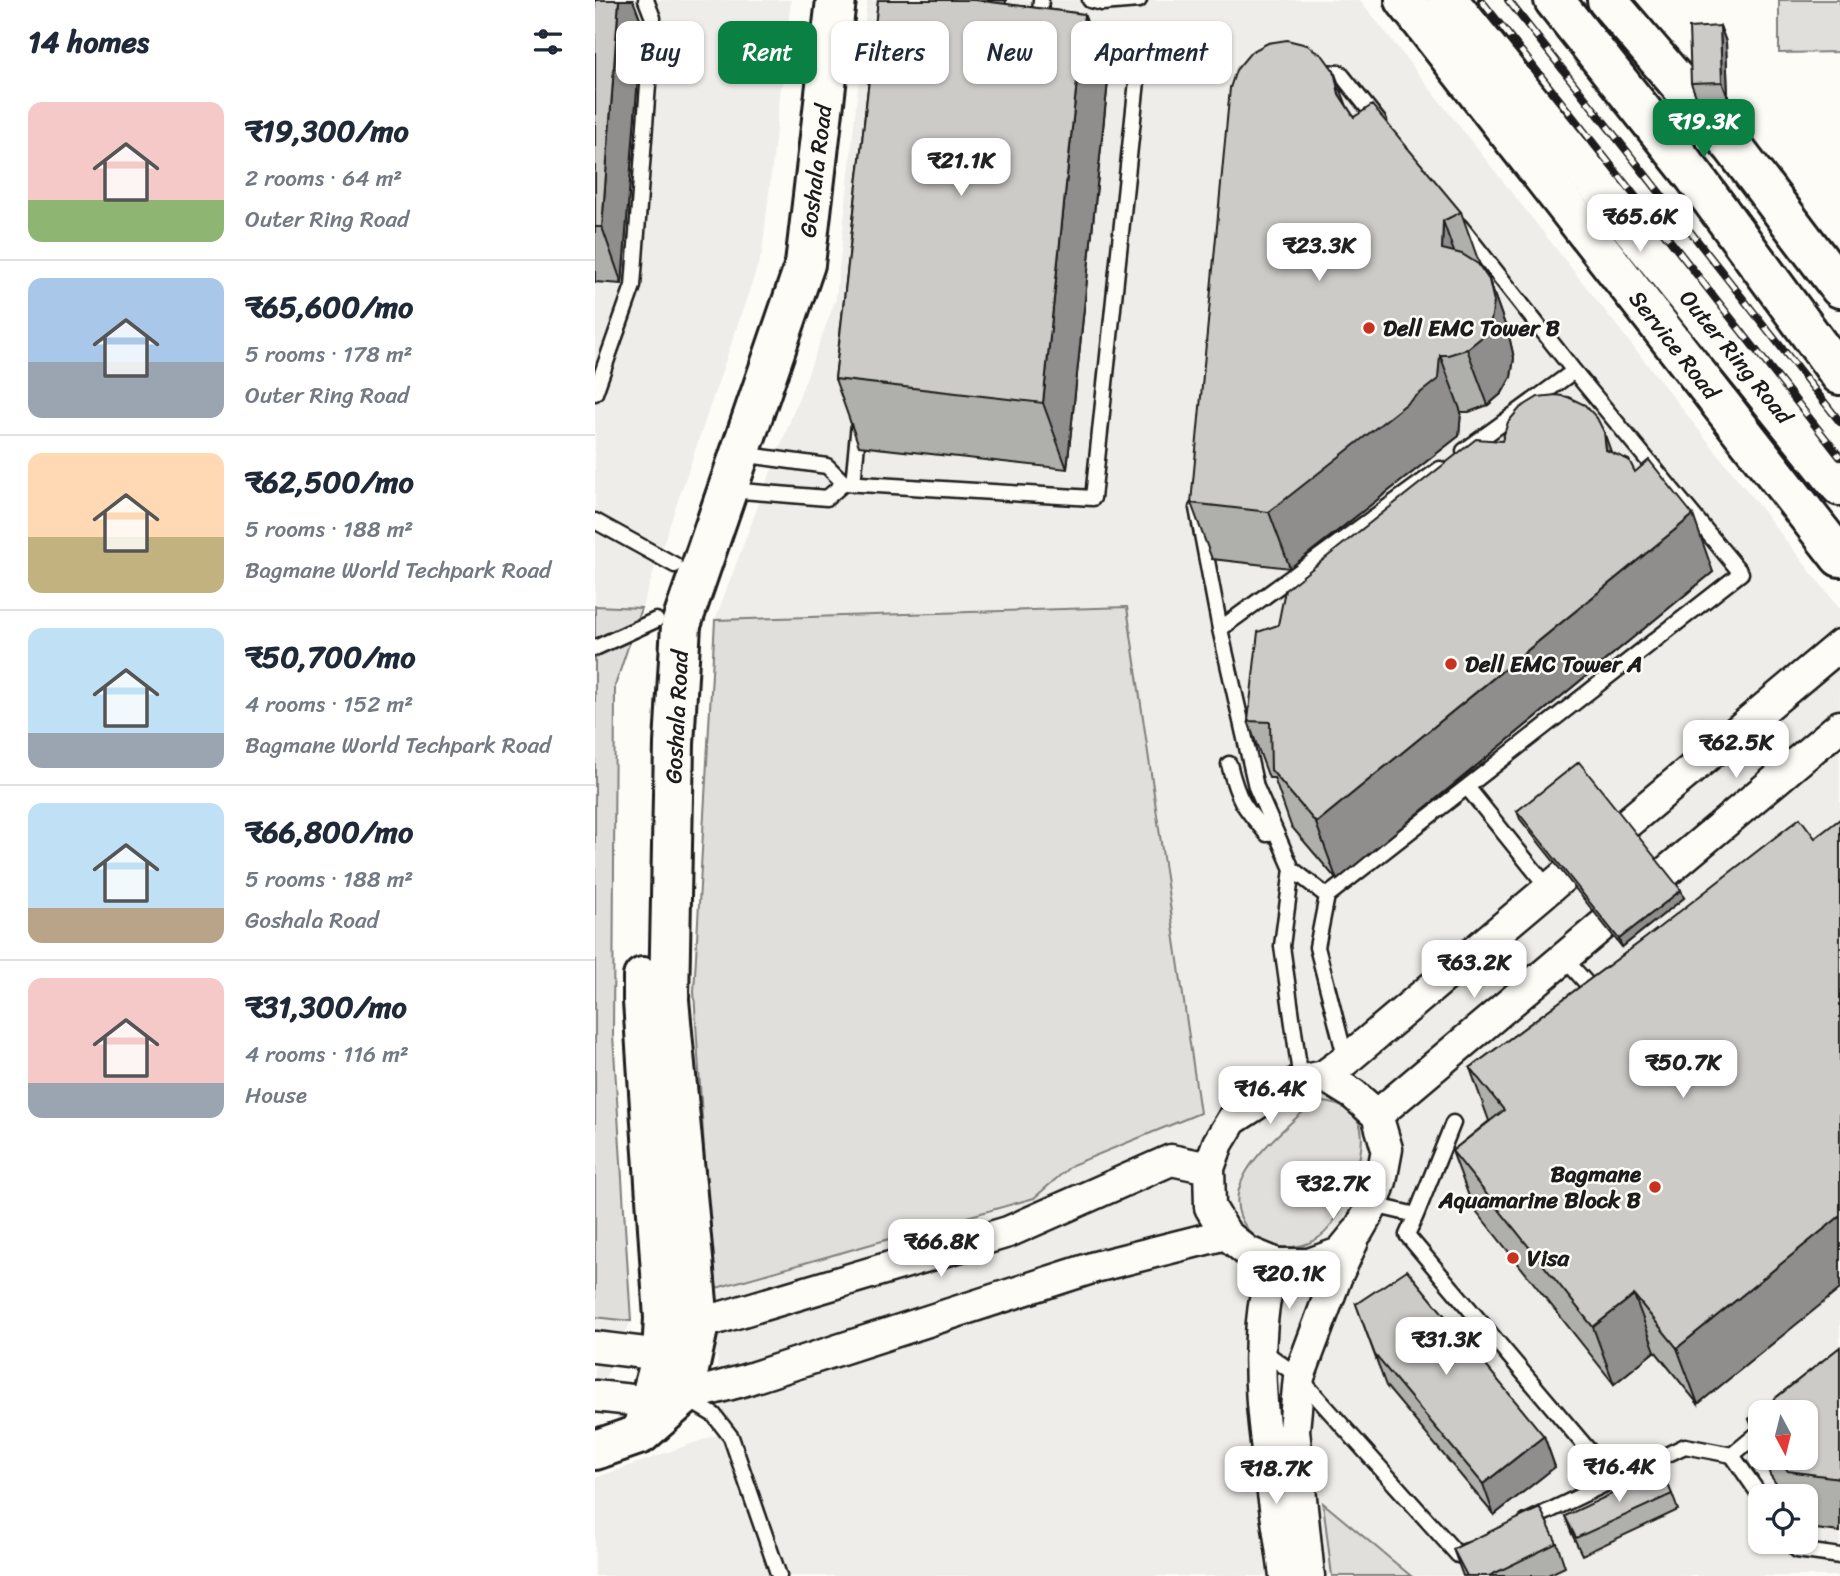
<!DOCTYPE html>
<meta charset="utf-8">
<style>
body{margin:0;font-family:Sriracha,sans-serif;background:#f6f6f7;color:#1f2937;height:100vh;display:flex;flex-direction:column;font-size:26px;white-space:nowrap}
*{box-sizing:border-box;margin:0}
p{font-size:23px;color:#747a83}
.icon{flex:none;width:38px;height:38px;fill:none;stroke:currentColor;stroke-width:2;stroke-linecap:round;stroke-linejoin:round}
.map{position:relative;flex:1;overflow:hidden}
.drawer{display:flex;flex-direction:column;background:#fff;width:595px}
.drawer>*{flex:none}
.guide{position:absolute;left:21px;top:21px;width:665px;height:63px;display:flex;gap:14px}
.needle{width:46px;rotate:173deg}
.controls{position:absolute;left:1153px;top:1400px;display:grid;gap:14px}
.controls a{display:grid;place-items:center;width:70px;height:70px;border-radius:14px;background:#fff;box-shadow:0 2px 5px #0004;font-size:35px}
.price{position:absolute;translate:-50% -60px;padding:0 16px;border-radius:14px;background:#fff;color:#222;font-size:23px;line-height:46px;filter:drop-shadow(0 2px 4px #0008)}
.price::after{content:'';position:absolute;left:50%;top:42px;width:21px;height:16px;margin-left:-10px;background:inherit;clip-path:polygon(0 0,100% 0,50% 100%)}
.price.active{background:#0b8043;color:#fff}
ul{padding:0;list-style:none}
li{display:flex;align-items:center;gap:21px;height:175px;padding:0 28px}
li+li{border-top:2px solid #e0e1e3}
li span{display:grid;place-items:center;flex:none;width:196px;height:140px;border-radius:14px;color:#555}
li>.icon{margin-inline-start:auto}
span .icon{width:84px;height:84px;fill:#fffc;stroke-width:1}
li b{font-size:30px}
h2{display:flex;justify-content:space-between;align-items:center;height:84px;padding:0 28px;font-size:30px}
.tag{padding:0 24px;border-radius:14px;background:#fff;box-shadow:0 2px 5px #0004;font-size:24px;line-height:63px}
.tag.active{background:#0b8043;color:#fff}
main{display:flex;flex:1;min-height:0}
.map>svg:first-child{display:block}
</style>
<main>
<section class="drawer">
<h2>14 homes<svg class="icon" aria-label="filters" viewBox="0 0 24 24"><path d="M4 7h16M4 17h16"/><circle cx="9" cy="7" r="2"/><circle cx="15" cy="17" r="2"/></svg></h2>
<ul>
<li><span style="background:linear-gradient(#f6c9c9 70%,#8fb573 0)"><svg class="icon" aria-label="home" viewBox="0 0 24 24"><path d="M3 11l9-7 9 7M6 9v11h12V9"/></svg></span><div><b>₹19,300/mo</b><p>2 rooms · 64 m²</p><p>Outer Ring Road</p></div></li>
<li><span style="background:linear-gradient(#a9c7e8 60%,#9aa5b1 0)"><svg class="icon" aria-label="home" viewBox="0 0 24 24"><path d="M3 11l9-7 9 7M6 9v11h12V9"/></svg></span><div><b>₹65,600/mo</b><p>5 rooms · 178 m²</p><p>Outer Ring Road</p></div></li>
<li><span style="background:linear-gradient(#ffd9b3 60%,#c2b280 0)"><svg class="icon" aria-label="home" viewBox="0 0 24 24"><path d="M3 11l9-7 9 7M6 9v11h12V9"/></svg></span><div><b>₹62,500/mo</b><p>5 rooms · 188 m²</p><p>Bagmane World Techpark Road</p></div></li>
<li><span style="background:linear-gradient(#bfe0f5 75%,#9aa5b1 0)"><svg class="icon" aria-label="home" viewBox="0 0 24 24"><path d="M3 11l9-7 9 7M6 9v11h12V9"/></svg></span><div><b>₹50,700/mo</b><p>4 rooms · 152 m²</p><p>Bagmane World Techpark Road</p></div></li>
<li><span style="background:linear-gradient(#bfe0f5 75%,#b9a48a 0)"><svg class="icon" aria-label="home" viewBox="0 0 24 24"><path d="M3 11l9-7 9 7M6 9v11h12V9"/></svg></span><div><b>₹66,800/mo</b><p>5 rooms · 188 m²</p><p>Goshala Road</p></div></li>
<li><span style="background:linear-gradient(#f6c9c9 75%,#9aa5b1 0)"><svg class="icon" aria-label="home" viewBox="0 0 24 24"><path d="M3 11l9-7 9 7M6 9v11h12V9"/></svg></span><div><b>₹31,300/mo</b><p>4 rooms · 116 m²</p><p>House</p></div></li>
</ul>
</section>
<div class="map">
<svg width="1245" height="1576" viewBox="0 0 1245 1576">
<rect width="100%" height="100%" fill="#fdfcf7"/>
<filter id="ink" filterUnits="userSpaceOnUse"><feTurbulence type="fractalNoise" baseFrequency=".0143" numOctaves="2"/><feDisplacementMap in="SourceGraphic" scale="14" xChannelSelector="R" yChannelSelector="G"/><feConvolveMatrix kernelMatrix="1 2 1 2 8 2 1 2 1" color-interpolation-filters="sRGB"/></filter>
<g filter="url(#ink)">
<path fill="#eeede9" fill-rule="evenodd" d="M 0,0 L 196,0 L 167,253 L 20,686 L 18,1035 L 36,1321 L 0,1400 Z
M 272,0 L 765,0 L 1245,609 L 1245,1576 L 816,1576 L 728,1504 L 737,1576 L 0,1576 L 0,1478 L 127,1433 L 99,992 L 120,620 L 241,299 ZM 1166,1412 L 1211,1412 L 1211,1458 L 1166,1458 ZM 1166,1496 L 1211,1496 L 1211,1542 L 1166,1542 Z"/>
<path fill="#e0dfdb" stroke="#7e7e7c" stroke-width="2" d="M 1184,0 L 1245,0 L 1245,52 L 1184,53 Z
M 0,606 L 46,608 L 20,686 L 18,1035 L 36,1321 L 0,1317 Z
M 532,607 L 605,1113 L 477,1165 L 439,1198 L 118,1289 L 99,992 L 120,620 Z
M 729,1102 C 744,1104 757,1109 764,1123 C 775,1147 750,1208 734,1228 C 723,1242 704,1249 686,1247 C 674,1246 662,1240 654,1231 C 622,1193 663,1153 690,1128 C 704,1116 711,1106 729,1102 Z
M 728,1503 L 816,1576 L 737,1576 Z"/>
<g fill="none" stroke-linecap="round" stroke-linejoin="round">
<g stroke="#1c1c1c" stroke-width="19">
<path id="lane" d="M 495,0 L 507,3 L 544,0
M 444,27 L 446,0
M 723,72 L 745,73 L 784,122
M 0,393 L 38,286 L 58,18 L 51,0
M 869,451 L 979,371
M 249,483 L 498,498 L 544,62 L 487,57
M 258,484 L 264,423
M 134,490 L 232,498 L 249,483 L 232,466 L 146,454
M 602,508 L 625,629 L 661,787 L 697,869 L 732,896
M 0,521 L 80,565
M 625,629 L 845,469
M 0,648 L 61,620
M 634,764 C 643,800 648,806 672,834 L 679,828
M 872,787 L 954,889
M 697,869 L 687,946 L 706,1081
M 969,958 L 1003,996
M 751,1060 L 722,947 L 732,896 L 1146,573 L 979,371 L 865,226
M 778,1205 L 821,1215 L 858,1123
M 821,1215 L 812,1235 L 1018,1479
M 667,1350 L 704,1377 L 863,1555 L 872,1551
M 92,1399 L 119,1415 L 136,1437 L 184,1576
M 1137,1455 L 1166,1497
M 931,1522 L 1090,1446 L 1137,1455 L 1166,1431
M 1196,1542 L 1202,1550 L 1245,1556"/>
</g>
<g stroke="#1c1c1c" stroke-width="35">
<path id="street" d="M 1030,825 L 1245,645
M 1070,873 L 1245,726
M 729,1076 L 758,1094 L 782,1115 L 792,1149 L 786,1181 L 778,1205 L 763,1231 L 745,1253 L 714,1264 L 682,1264 L 653,1252 L 631,1234 L 615,1207 L 614,1168 L 623,1143 L 637,1120 L 680,1092 L 706,1081 L 729,1076 L 751,1060 L 970,875
M 782,1115 L 1009,924
M 682,1264 C 678,1273 673,1284 671,1294 C 654,1380 679,1489 690,1576
M 0,1347 L 67,1355 L 104,1324 L 413,1232 L 576,1160 L 614,1168
M 0,1396 L 55,1402 L 88,1397 L 147,1381 L 500,1267 L 631,1234
M 714,1576 L 699,1430 L 704,1377 L 741,1278 L 758,1241"/>
</g>
<g stroke="#1c1c1c" stroke-width="44">
<path id="secondary" d="M 810,0 L 1245,557
M 1012,0 L 1139,148 L 1245,288
M 46,1434 L 67,1355 L 69,1318 L 48,1001 L 48,977
M 0,1450 L 46,1434 L 88,1397 L 104,1324 L 74,1000 L 79,744 L 86,625 L 210,264 L 241,0"/>
</g>
<g stroke="#1c1c1c" stroke-width="44">
<path id="highway" d="M 853,0 L 1245,486
M 959,0 L 1099,176 L 1245,375"/>
</g>
<use href="#lane" stroke="#fdfcf7" stroke-width="14"/>
<use href="#street" stroke="#fdfcf7" stroke-width="30"/>
<use href="#secondary" stroke="#fdfcf7" stroke-width="38"/>
<use href="#highway" stroke="#fdfcf7" stroke-width="38"/>
<g stroke="#1c1c1c" stroke-width="8">
<path id="rail" d="M 886,0 L 1245,457
M 913,0 L 1245,422"/>
</g>
<use href="#rail" stroke="#fdfcf7" stroke-width="5" stroke-dasharray="16" stroke-linecap="butt"/>
</g>
<path fill="#afafac" stroke="#1c1c1c" stroke-width="2" d="M 0,0 L 47,24 L 27,284 L 0,282 Z
M 283,0 L 411,0 L 410,4 L 489,14 L 513,81 L 472,469 L 264,446 L 240,379 Z
M 1125,26 L 1131,42 L 1133,98 L 1102,99 L 1096,83 Z
M 751,105 L 759,117 L 866,212 L 886,268 L 894,280 L 914,336 L 919,358 L 916,377 L 907,393 L 893,405 L 874,412 L 866,412 L 864,436 L 695,568 L 617,559 L 596,503 Z
M 1016,452 L 1040,472 L 1118,572 L 742,880 L 696,826 L 679,778 L 674,778 L 653,721 L 683,625 Z
M 922,811 L 1089,898 L 1027,947 L 925,819 Z
M 1048,940 L 1103,1404 L 1060,1351 L 1019,1384 L 878,1207 L 857,1151 L 894,1121 L 875,1068 Z
M 761,1304 L 949,1436 L 960,1467 L 899,1515 L 791,1386 Z
M 1245,1347 L 1245,1532 L 1213,1528 L 1211,1525 L 1211,1496 L 1190,1496 L 1175,1475 L 1169,1458 L 1211,1458 L 1166,1412 L 1166,1449 L 1154,1419 Z
M 1077,1494 L 1083,1510 L 987,1555 L 976,1532 L 970,1516 Z
M 962,1543 L 970,1567 L 951,1576 L 868,1576 L 858,1549 Z"/>
<path fill="#8f8e8c" stroke="#1c1c1c" stroke-width="2" d="M 24,0 L 38,0 L 47,24 L 27,284 L 7,227 Z
M 380,0 L 411,0 L 404,67 Z
M 489,14 L 513,81 L 472,469 L 448,403 Z
M 1125,26 L 1131,42 L 1133,98 L 1127,82 Z
M 739,71 L 760,128 L 744,94 Z
M 848,221 L 868,277 L 847,249 Z
M 894,280 L 914,336 L 919,358 L 916,377 L 907,393 L 893,405 L 872,349 Z
M 845,355 L 866,412 L 864,436 L 695,568 L 674,512 Z
M 1009,432 L 1029,488 L 1011,450 Z
M 1098,515 L 1118,572 L 742,880 L 721,823 Z
M 1086,890 L 1089,898 L 1027,947 L 1024,939 Z
M 1245,1216 L 1245,1289 L 1103,1404 L 1082,1348 Z
M 1039,1295 L 1060,1351 L 1019,1384 L 998,1327 Z
M 949,1436 L 960,1467 L 899,1515 L 888,1484 Z"/>
<path fill="#cccbc8" stroke="#1c1c1c" stroke-width="2" d="M 0,0 L 24,0 L 7,227 L 0,227 Z
M 283,0 L 380,0 L 489,14 L 448,403 L 240,379 Z
M 1125,26 L 1127,82 L 1096,83 L 1094,28 Z
M 692,40 L 712,45 L 728,56 L 739,71 L 744,94 L 759,117 L 777,105 L 866,212 L 848,221 L 847,249 L 867,254 L 883,264 L 894,280 L 899,302 L 896,321 L 887,337 L 872,349 L 853,355 L 845,355 L 843,379 L 674,512 L 596,503 L 635,88 L 641,70 L 656,52 L 673,43 Z
M 961,395 L 973,397 L 990,405 L 1002,418 L 1009,432 L 1011,450 L 1034,460 L 1040,472 L 1054,460 L 1098,515 L 721,823 L 676,770 L 675,722 L 653,721 L 663,632 L 683,625 L 690,590 L 881,439 L 907,441 L 913,422 L 925,408 L 943,397 Z
M 984,762 L 1086,890 L 1024,939 L 922,811 Z
M 1205,818 L 1220,838 L 1245,819 L 1245,1216 L 1082,1348 L 1039,1295 L 998,1327 L 857,1151 L 909,1110 L 875,1068 L 1048,940 Z
M 812,1270 L 949,1436 L 888,1484 L 780,1355 L 761,1304 Z
M 1245,1347 L 1245,1478 L 1193,1471 L 1183,1458 L 1211,1458 L 1211,1412 L 1166,1412 L 1166,1434 L 1154,1419 Z
M 1067,1470 L 1077,1494 L 981,1538 L 970,1516 Z
M 945,1508 L 962,1543 L 894,1576 L 872,1576 L 858,1549 Z"/>
</g>
<g fill="#c8321e" stroke="#fdfcf7" stroke-width="2.5">
<circle cx="774" cy="328" r="7"/>
<circle cx="856" cy="664" r="7"/>
<circle cx="1060" cy="1187" r="7"/>
<circle cx="918" cy="1258" r="7"/>
</g>
<g text-anchor="middle" dominant-baseline="central" stroke-width="5" stroke-linejoin="round" paint-order="stroke">
<g font-size="23" fill="#1c1c1c" stroke="#fdfcf7">
<text transform="translate(221 171) rotate(-83)">Goshala Road</text>
<text transform="translate(1079 345) rotate(52)">Service Road</text>
<text transform="translate(1141 357) rotate(51)">Outer Ring Road</text>
<text transform="translate(82 717) rotate(-87)">Goshala Road</text>
</g>
<g font-size="23" font-weight="bold" fill="#1c1c1c" stroke="#fdfcf7" text-anchor="start">
<text x="788" y="328">Dell EMC Tower B</text>
<text x="870" y="664">Dell EMC Tower A</text>
<text x="1046" y="1174" text-anchor="end">Bagmane<tspan x="1046" dy="26">Aquamarine Block B</tspan></text>
<text x="932" y="1258">Visa</text>
</g>
</g>
</svg>
<div class="controls">
<a><svg class="needle" viewBox="-14 -14 28 28"><path d="M0-13l5 13h-10z" fill="#e53935"/><path d="M0 13l5-13h-10z" fill="#747a83"/></svg></a>
<a><svg class="icon" aria-label="locate" viewBox="0 0 24 24"><circle cx="12" cy="12" r="6"/><path d="M12 2v4M12 18v4M2 12h4M18 12h4"/></svg></a>
</div>
<b class="price active" style="left:1109px;top:159px">₹19.3K</b>
<b class="price" style="left:366px;top:198px">₹21.1K</b>
<b class="price" style="left:1045px;top:254px">₹65.6K</b>
<b class="price" style="left:724px;top:283px">₹23.3K</b>
<b class="price" style="left:1141px;top:780px">₹62.5K</b>
<b class="price" style="left:879px;top:1000px">₹63.2K</b>
<b class="price" style="left:1088px;top:1100px">₹50.7K</b>
<b class="price" style="left:675px;top:1126px">₹16.4K</b>
<b class="price" style="left:738px;top:1221px">₹32.7K</b>
<b class="price" style="left:346px;top:1279px">₹66.8K</b>
<b class="price" style="left:694px;top:1311px">₹20.1K</b>
<b class="price" style="left:851px;top:1377px">₹31.3K</b>
<b class="price" style="left:1024px;top:1504px">₹16.4K</b>
<b class="price" style="left:681px;top:1506px">₹18.7K</b>
<div class="guide">
<a class="tag">Buy</a>
<a class="tag active">Rent</a>
<a class="tag">Filters</a>
<a class="tag">New</a>
<a class="tag">Apartment</a>
</div>
</div>
</main>
